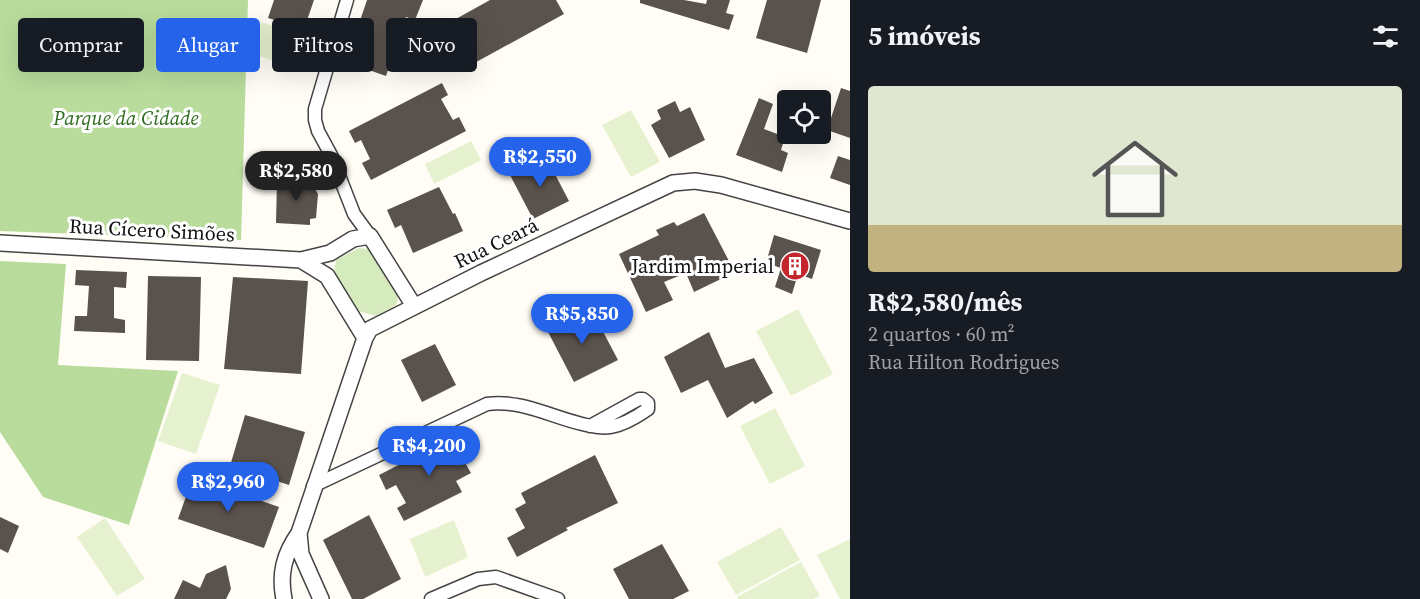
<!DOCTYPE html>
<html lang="pt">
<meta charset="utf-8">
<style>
body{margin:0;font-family:"Source Serif 4",serif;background:#20242c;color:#f1f3f6;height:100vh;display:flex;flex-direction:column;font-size:22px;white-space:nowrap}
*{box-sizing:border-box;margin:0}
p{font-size:20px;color:#9ea1a6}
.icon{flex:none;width:33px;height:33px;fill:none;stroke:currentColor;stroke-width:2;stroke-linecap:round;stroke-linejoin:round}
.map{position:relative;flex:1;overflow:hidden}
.side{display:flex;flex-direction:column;background:#171b24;width:570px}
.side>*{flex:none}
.banner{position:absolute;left:18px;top:18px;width:570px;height:54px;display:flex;gap:12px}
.fabs{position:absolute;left:777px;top:90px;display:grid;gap:12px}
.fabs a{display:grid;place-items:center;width:54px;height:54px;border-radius:6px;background:#171b24;box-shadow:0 6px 24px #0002;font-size:30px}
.price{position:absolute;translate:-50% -51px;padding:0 14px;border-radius:21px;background:#2563eb;color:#fff;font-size:20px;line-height:39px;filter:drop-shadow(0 2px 3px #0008)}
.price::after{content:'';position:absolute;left:50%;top:36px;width:18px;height:14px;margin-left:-9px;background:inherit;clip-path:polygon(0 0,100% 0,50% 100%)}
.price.current{background:#222;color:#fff}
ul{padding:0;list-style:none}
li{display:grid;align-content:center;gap:12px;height:318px;padding:0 18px}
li+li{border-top:2px solid #363941}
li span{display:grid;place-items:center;height:186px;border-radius:6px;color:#555}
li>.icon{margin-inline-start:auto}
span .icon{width:108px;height:108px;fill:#fffc;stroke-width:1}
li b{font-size:26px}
h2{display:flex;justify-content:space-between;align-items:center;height:72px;padding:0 18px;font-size:26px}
.tag{padding:0 21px;border-radius:6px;background:#171b24;box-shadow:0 6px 24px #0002;font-size:21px;line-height:54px}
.tag.current{background:#2563eb;color:#fff}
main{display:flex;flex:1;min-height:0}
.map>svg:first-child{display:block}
</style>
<main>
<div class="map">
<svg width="850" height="599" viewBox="0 0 850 599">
<rect width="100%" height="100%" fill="#fffdf5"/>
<path fill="#d5ebbd" d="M 359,248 L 368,249 C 379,263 404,286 396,305 L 376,316 L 358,311 L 334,274 L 336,260 Z"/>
<path fill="#b9dc9c" d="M 0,0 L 248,0 L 241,240 L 0,231 Z
M 0,261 L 66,264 L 58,365 L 178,371 L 129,525 L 43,497 L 0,432 Z"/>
<path fill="#e6f2cf" d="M 261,22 L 316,39 L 307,71 L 252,54 Z
M 631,110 L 660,162 L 631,177 L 602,125 Z
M 471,141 L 481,160 L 434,184 L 425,164 Z
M 798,309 L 833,374 L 791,396 L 756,331 Z
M 182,373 L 220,385 L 196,454 L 158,441 Z
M 775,408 L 805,466 L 770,484 L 740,426 Z
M 105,518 L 145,579 L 117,596 L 77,537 Z
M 454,520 L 468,557 L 425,577 L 410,539 Z
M 781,527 L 800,560 L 736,595 L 717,562 Z
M 850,539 L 850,599 L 840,599 L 817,555 Z
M 801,562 L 820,596 L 813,599 L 738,599 L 737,597 Z"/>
<path fill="#5a524d" d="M 274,0 L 314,0 L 304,29 L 268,18 Z
M 367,0 L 423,0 L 415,20 L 406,17 L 386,76 L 346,62 Z
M 490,0 L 556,0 L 564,14 L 469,66 L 445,25 Z
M 640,0 L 684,0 L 706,4 L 707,0 L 730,0 L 726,13 L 734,15 L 729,30 L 640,3 Z
M 767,0 L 821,0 L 807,53 L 756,38 Z
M 442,83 L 448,95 L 441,99 L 453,120 L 459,117 L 466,131 L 371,180 L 362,163 L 370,159 L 361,140 L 355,143 L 349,131 Z
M 841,88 L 850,91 L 850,138 L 827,130 Z
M 759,98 L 773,104 L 764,129 L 785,137 L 781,150 L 788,153 L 782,172 L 736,155 Z
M 675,101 L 680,112 L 690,107 L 705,140 L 669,158 L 651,125 L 661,119 L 657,110 Z
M 838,156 L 850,160 L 850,185 L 830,178 Z
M 546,157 L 569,201 L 533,219 L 510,175 Z
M 277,180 L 311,182 L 318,194 L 316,218 L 310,219 L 310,225 L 276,223 Z
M 439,187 L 453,214 L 455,213 L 463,231 L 413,253 L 401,225 L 395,228 L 387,210 Z
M 704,213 L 730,263 L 718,269 L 723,278 L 694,292 L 686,273 L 664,282 L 673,300 L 646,312 L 619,254 L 659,235 L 656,230 L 674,222 L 677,226 Z
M 774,235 L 821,250 L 812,279 L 798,274 L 792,294 L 775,287 L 781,268 L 766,263 Z
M 76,270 L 127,272 L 126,288 L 114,287 L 114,318 L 125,320 L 125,333 L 74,331 L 75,316 L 87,316 L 89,286 L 75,285 Z
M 148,276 L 201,277 L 199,361 L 146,360 Z
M 233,277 L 308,281 L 301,374 L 224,369 Z
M 590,307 L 618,360 L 574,382 L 547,330 Z
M 709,332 L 725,368 L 754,358 L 773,393 L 755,404 L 753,401 L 727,418 L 708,380 L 681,393 L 664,357 Z
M 435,344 L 456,385 L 422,402 L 401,360 Z
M 245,415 L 305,432 L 289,485 L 230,466 Z
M 459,434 L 468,450 L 460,454 L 471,473 L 456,481 L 462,492 L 404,521 L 397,508 L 406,503 L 396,485 L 386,490 L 379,475 Z
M 595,455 L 618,503 L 566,528 L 568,530 L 517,557 L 507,538 L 525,528 L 515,509 L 526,503 L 521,493 Z
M 193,477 L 279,507 L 264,548 L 178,519 Z
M 369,515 L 401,579 L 363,599 L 352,599 L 323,540 Z
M 0,517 L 19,526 L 8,553 L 0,549 Z
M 662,544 L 689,591 L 673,599 L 629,599 L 613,569 Z
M 226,565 L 231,589 L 226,599 L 174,599 L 183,580 L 200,588 L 206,574 Z"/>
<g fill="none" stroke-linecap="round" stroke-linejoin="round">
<g stroke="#444" stroke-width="15">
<path id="minor" d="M 347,0 L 315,109 L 315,120 L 318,131 L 331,155 L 354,214 L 370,236
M 313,486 L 487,404 C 519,399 552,417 582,424 C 591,426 602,429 610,427 C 622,425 638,416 648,409 L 648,403 L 643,399 L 639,399 L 590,426
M 431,599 L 478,579 L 496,577 L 558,599"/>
</g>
<g stroke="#444" stroke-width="18">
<path id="tertiary" d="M 0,243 L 301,260 L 330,253 L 353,239 L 370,236 L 414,306
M 301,260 L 327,276 L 365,338
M 299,533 L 301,554 L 321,599
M 284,599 C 279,574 284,554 299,533 L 365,338 L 370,329 L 481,273 L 673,183 L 695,181 L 721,185 L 850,221"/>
</g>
<use href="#minor" stroke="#fff" stroke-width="12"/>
<use href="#tertiary" stroke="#fff" stroke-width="15"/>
</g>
<defs>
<g id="building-disc" transform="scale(1.5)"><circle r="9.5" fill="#c4262e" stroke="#fff"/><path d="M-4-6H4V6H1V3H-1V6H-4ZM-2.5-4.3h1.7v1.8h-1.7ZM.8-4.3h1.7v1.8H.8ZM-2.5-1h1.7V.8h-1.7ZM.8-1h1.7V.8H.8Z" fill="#fff"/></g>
</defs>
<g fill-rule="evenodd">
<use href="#building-disc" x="795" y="266"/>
</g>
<g text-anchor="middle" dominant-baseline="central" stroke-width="6" stroke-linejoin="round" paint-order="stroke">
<g font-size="20" font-style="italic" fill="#2f6b1f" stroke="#fff">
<text x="126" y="118">Parque da Cidade</text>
</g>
<g font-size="20" fill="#111" stroke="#fff">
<text transform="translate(152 230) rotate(3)">Rua Cícero Simões</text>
<text transform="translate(496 243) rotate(-26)">Rua Ceará</text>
</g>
<g font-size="20" fill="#111" stroke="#fff" text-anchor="end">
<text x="774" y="266">Jardim Imperial</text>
</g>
</g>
</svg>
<div class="fabs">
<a><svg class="icon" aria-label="locate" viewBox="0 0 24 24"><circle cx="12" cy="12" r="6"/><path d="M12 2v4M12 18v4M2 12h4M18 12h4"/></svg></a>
</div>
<b class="price" style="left:540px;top:188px">R$2,550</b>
<b class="price current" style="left:296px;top:202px">R$2,580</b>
<b class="price" style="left:582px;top:345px">R$5,850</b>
<b class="price" style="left:429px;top:477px">R$4,200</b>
<b class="price" style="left:228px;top:513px">R$2,960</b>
<div class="banner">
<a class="tag">Comprar</a>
<a class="tag current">Alugar</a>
<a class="tag">Filtros</a>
<a class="tag">Novo</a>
</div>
</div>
<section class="side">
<h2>5 imóveis<svg class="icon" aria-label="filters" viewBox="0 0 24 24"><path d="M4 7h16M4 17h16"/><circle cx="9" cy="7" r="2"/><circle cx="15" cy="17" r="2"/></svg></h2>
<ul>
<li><span style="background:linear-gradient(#dfe7d0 75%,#c2b280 0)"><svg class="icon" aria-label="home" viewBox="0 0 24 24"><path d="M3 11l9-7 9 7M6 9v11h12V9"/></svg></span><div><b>R$2,580/mês</b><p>2 quartos · 60 m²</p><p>Rua Hilton Rodrigues</p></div></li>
</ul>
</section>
</main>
